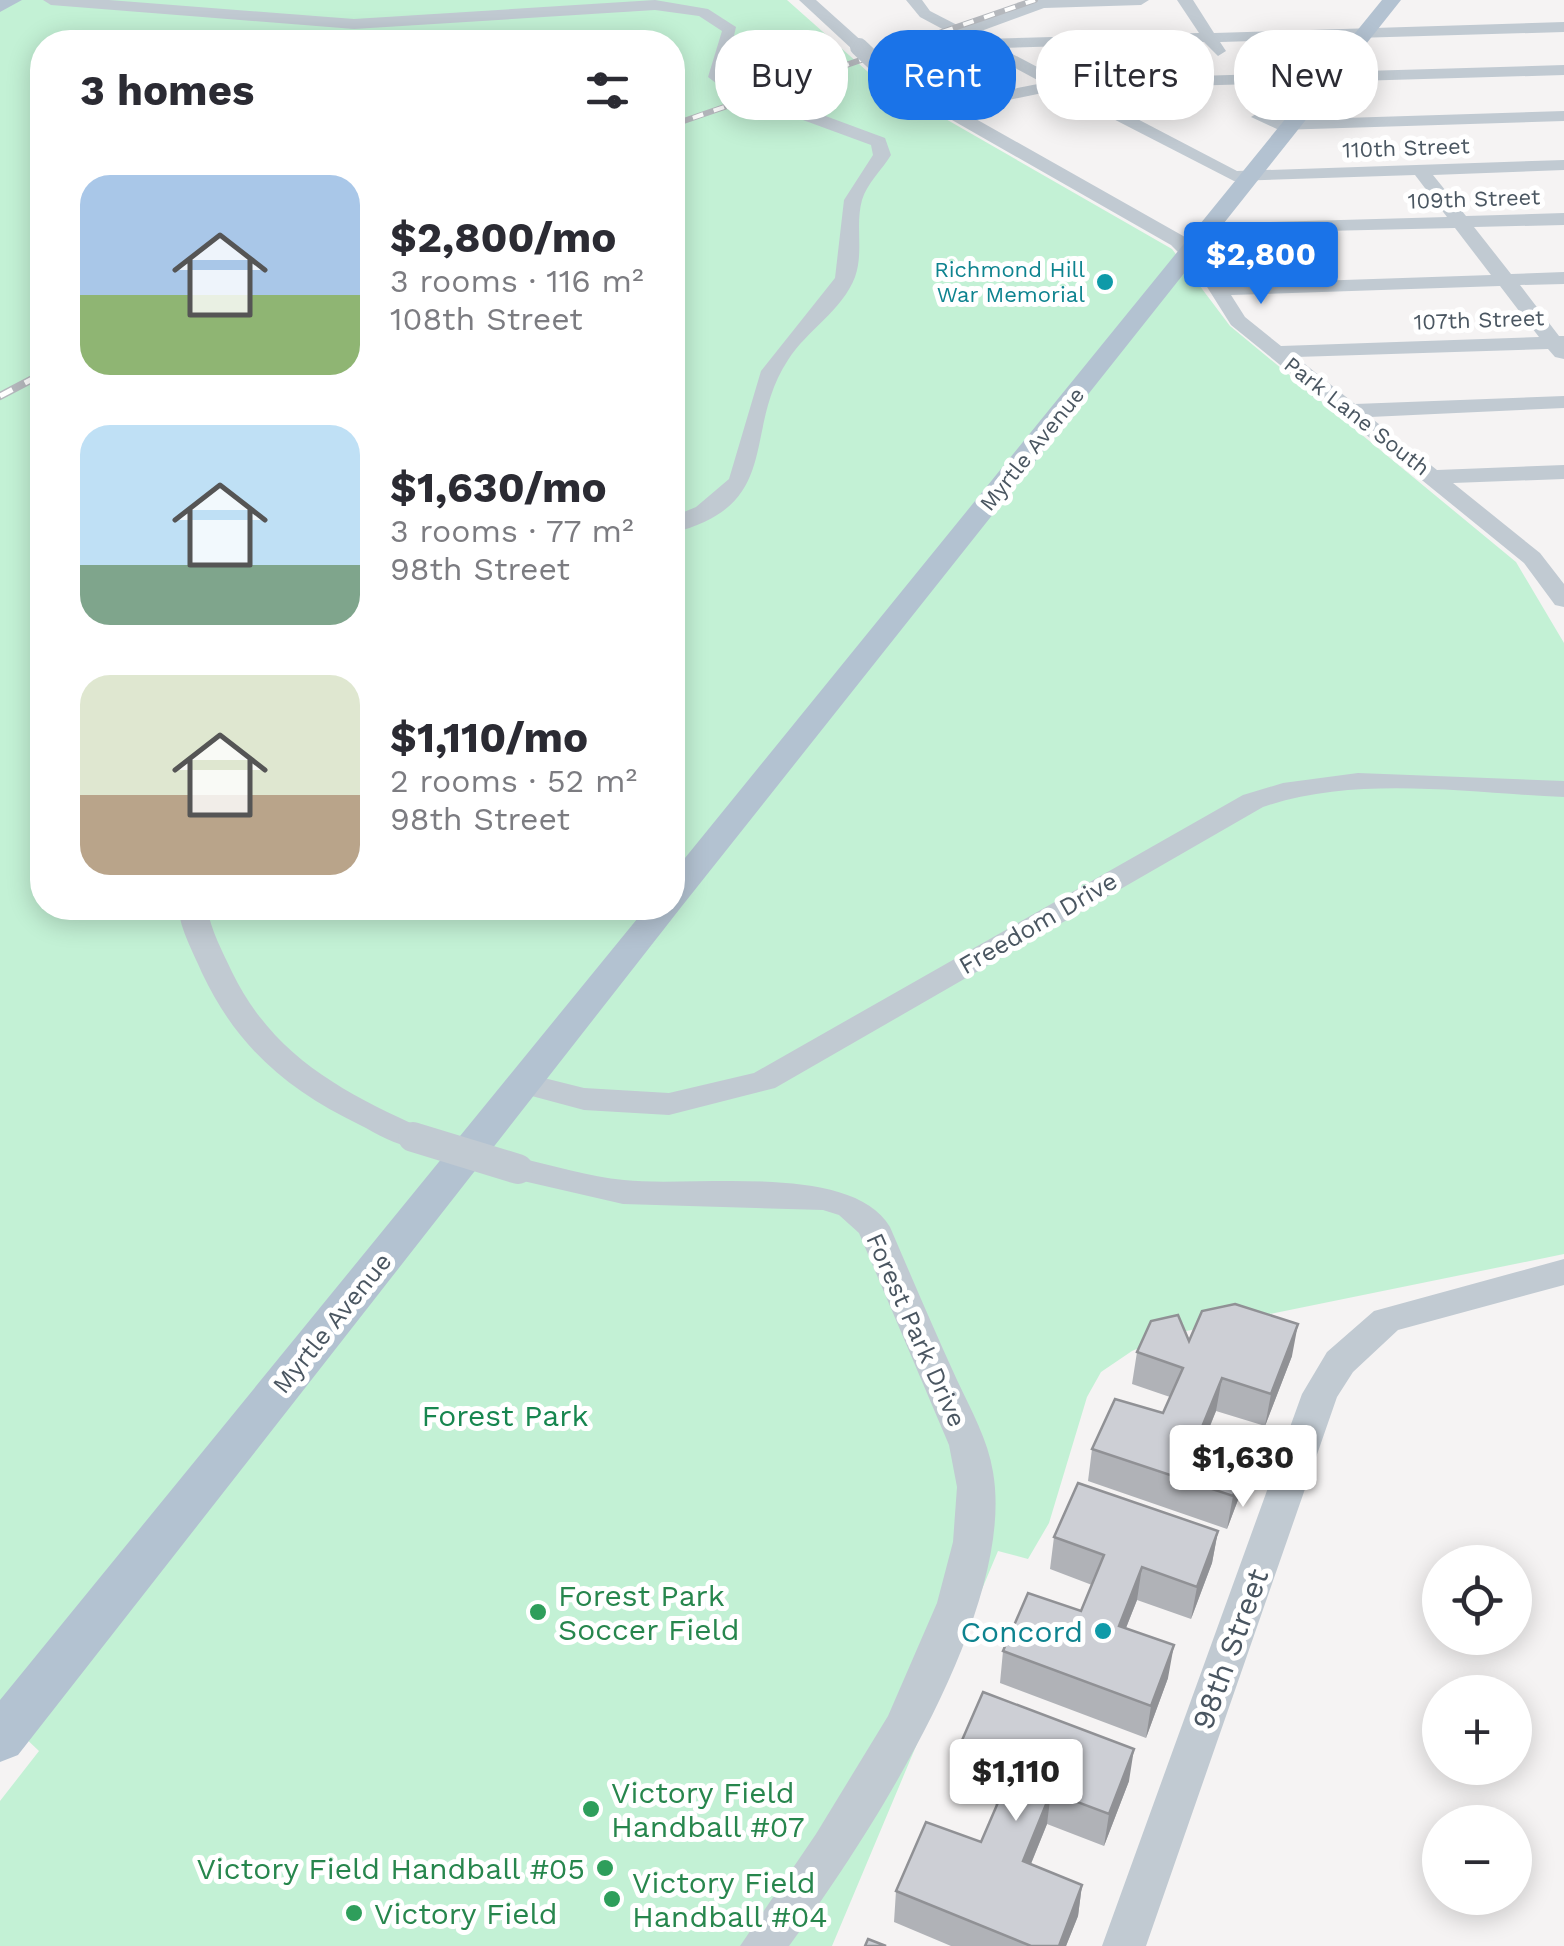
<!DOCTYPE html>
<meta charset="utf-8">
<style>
body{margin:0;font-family:"Work Sans",sans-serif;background:#f7f7f7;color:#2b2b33;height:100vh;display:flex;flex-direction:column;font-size:38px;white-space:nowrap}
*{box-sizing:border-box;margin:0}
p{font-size:32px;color:#7c7c81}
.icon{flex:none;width:55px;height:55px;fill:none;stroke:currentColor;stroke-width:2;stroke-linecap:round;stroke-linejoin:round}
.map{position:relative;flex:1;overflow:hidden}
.drawer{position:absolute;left:30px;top:30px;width:655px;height:890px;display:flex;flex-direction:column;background:#fff;border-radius:40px;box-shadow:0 5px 25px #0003}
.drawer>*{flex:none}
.top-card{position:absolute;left:715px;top:30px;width:698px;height:90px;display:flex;gap:20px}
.buttons{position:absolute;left:1422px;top:1545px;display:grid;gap:20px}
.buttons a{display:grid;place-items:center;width:110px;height:110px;border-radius:50%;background:#fff;box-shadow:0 5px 25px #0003;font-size:50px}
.price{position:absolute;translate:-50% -85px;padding:0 22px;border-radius:10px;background:#fff;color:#222;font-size:32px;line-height:65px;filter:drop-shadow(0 2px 5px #0008)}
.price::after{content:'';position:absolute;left:50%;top:60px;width:30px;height:22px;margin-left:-15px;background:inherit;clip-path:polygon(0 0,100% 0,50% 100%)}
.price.selected{background:#1a73e8;color:#fff}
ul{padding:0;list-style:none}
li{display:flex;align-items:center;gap:30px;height:250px;padding:0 50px}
li span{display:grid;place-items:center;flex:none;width:280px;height:200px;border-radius:30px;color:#555}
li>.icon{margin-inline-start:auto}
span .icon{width:120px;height:120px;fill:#fffc;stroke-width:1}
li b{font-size:42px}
h2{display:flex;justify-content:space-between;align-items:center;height:120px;padding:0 50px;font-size:42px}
.chip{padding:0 35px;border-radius:40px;background:#fff;box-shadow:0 5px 25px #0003;font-size:35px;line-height:90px}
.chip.selected{background:#1a73e8;color:#fff}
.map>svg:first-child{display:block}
</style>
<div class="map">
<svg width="1564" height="1946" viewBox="0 0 1564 1946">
<rect width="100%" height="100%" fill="#f5f3f3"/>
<path fill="#c3f1d5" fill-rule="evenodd" d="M 0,0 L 787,0 L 876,79 L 1172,249 L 1230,326 L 1516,562 L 1564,643 L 1564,1254 L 1172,1334 L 1132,1351 L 1101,1372 L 1087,1397 L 1049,1523 L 1028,1559 L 998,1551 L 832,1946 L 0,1946 L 0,1801 L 39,1751 L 0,1714 ZM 42,42 L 672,42 L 672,908 L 42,908 Z"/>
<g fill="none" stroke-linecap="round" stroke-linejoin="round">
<path fill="#c1cad2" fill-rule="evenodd" d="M 43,0 L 109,0 L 354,19 L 655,0 L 708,9 L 736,27 L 725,75 L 739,87 L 725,90 L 708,77 L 722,31 L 699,16 L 655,10 L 354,29 L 51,5 Z
M 799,0 L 816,0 L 865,44 L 865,50 L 853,50 Z
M 906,0 L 922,0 L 930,11 L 961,27 L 1036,0 L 1149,0 L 1141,5 L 1044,8 L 973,34 L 984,39 L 1199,33 L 1177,0 L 1193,0 L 1214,33 L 1564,22 L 1564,32 L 1220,42 L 1226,51 L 1218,56 L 1204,42 L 1001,48 L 1062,80 L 1564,65 L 1564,75 L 1080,89 L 1237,171 L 1564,160 L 1564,170 L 1433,175 L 1466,216 L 1564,213 L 1564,225 L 1474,227 L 1511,274 L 1564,272 L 1564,284 L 1520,285 L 1559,336 L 1564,336 L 1564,359 L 1555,357 L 1548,349 L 1296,357 L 1355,404 L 1564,396 L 1564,408 L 1370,417 L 1437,470 L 1564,465 L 1564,479 L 1453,483 L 1540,553 L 1564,584 L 1564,607 L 1555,605 L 1524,563 L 1231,325 L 1197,271 L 1171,245 L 938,112 L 871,67 L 871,61 L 883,61 L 947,102 L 1043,83 L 920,17 ZM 1057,90 L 1234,181 L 1415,175 L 1447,217 L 1205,224 L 1198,226 L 1198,234 L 1455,228 L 1491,275 L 1224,284 L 1185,237 L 960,110 ZM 1500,286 L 1539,337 L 1281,346 L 1245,317 L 1231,295 Z
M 773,101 L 785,101 L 885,138 L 891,155 C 882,170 867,183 862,200 C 855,225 864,252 855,277 C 842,311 807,330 788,360 C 741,431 785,505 672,533 L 672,517 L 696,507 L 729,479 L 761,371 L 835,278 L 844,200 L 873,155 L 871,145 L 773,109 Z
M 1564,111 L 1564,121 L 1279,130 L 1251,117 L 1259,112 L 1281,120 Z
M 1358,773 L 1564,781 L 1564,797 C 1466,793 1357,775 1263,807 L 775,1088 L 669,1115 L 584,1110 L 513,1091 L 508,1084 L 513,1077 L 524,1073 L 584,1088 L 669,1093 L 754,1073 L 1243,795 L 1283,783 Z
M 178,908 L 207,908 C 211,930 222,951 232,972 C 273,1056 342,1092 424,1129 L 429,1137 L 424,1145 C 402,1151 380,1135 360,1125 C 287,1090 237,1047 202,973 C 193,952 181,931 178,908 Z
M 518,1158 C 553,1165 589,1177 624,1180 C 693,1188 851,1161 890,1227 C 912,1278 934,1330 957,1380 C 971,1410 988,1440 993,1472 C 1017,1610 868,1838 789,1946 L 740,1946 L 816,1834 L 888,1716 L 937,1603 L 953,1542 L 957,1487 L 949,1445 L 859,1233 L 839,1215 L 823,1210 L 623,1204 L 506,1177 L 502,1169 L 506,1161 Z
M 1564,1259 L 1564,1285 L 1398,1330 L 1353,1372 L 1337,1397 L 1146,1946 L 1102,1946 L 1302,1394 L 1327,1352 L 1374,1311 Z"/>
<path fill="#b3c2d1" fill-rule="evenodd" d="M 0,0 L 22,0 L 0,12 Z
M 1382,0 L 1401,0 L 682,906 L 18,1755 L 0,1762 L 0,1700 L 646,908 L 672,908 L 672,874 Z"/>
<g stroke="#b5b8bd" stroke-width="6">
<path id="rail-far1" d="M 672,125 L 1035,0"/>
</g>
<g stroke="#b5b8bd" stroke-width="8">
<path id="rail" d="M 0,396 L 42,374"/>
</g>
<use href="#rail-far1" stroke="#fff" stroke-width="4" stroke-dasharray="11" stroke-linecap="butt"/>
<use href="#rail" stroke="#fff" stroke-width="5" stroke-dasharray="14" stroke-linecap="butt"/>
<path stroke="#c1cad2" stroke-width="18" d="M 859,47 L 877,64
M 731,87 L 779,105"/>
<path stroke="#c1cad2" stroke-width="30" d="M 413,1137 L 518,1169"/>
</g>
<path fill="#b0b2b7" d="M 1189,1341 L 1292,1356 L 1265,1426 L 1216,1411 L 1209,1429 L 1247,1476 L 1227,1529 L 1088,1481 L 1092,1449 L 1163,1413 L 1170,1397 L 1132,1384 L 1137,1352 Z
M 1218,1531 L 1212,1563 L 1191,1619 L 1137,1600 L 1126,1628 L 1168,1678 L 1146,1738 L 1000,1683 L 1003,1651 L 1081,1611 L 1092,1585 L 1050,1569 L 1054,1537 Z
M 956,1754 L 1129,1781 L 1104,1846 L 1047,1824 L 1031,1864 L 1082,1885 L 1078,1916 L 1066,1946 L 951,1946 L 894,1922 L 896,1891 L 981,1842 L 997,1805 L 953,1786 Z"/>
<path fill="#909195" d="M 1298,1324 L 1292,1356 L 1265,1426 L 1271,1394 Z
M 1222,1378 L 1216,1411 L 1196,1459 L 1202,1427 Z
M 1253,1444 L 1247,1476 L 1227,1529 L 1233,1496 Z
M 1218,1531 L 1212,1563 L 1191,1619 L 1197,1587 Z
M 1142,1567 L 1137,1600 L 1114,1658 L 1119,1626 Z
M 1174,1645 L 1168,1678 L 1146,1738 L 1151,1706 Z
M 1134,1749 L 1129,1781 L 1104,1846 L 1109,1814 Z
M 1051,1792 L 1047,1824 L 1019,1893 L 1023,1861 Z
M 1082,1885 L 1078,1916 L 1066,1946 L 1059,1946 Z"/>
<path fill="#cdcfd5" stroke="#909195" stroke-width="2.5" d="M 1235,1304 L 1298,1324 L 1271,1394 L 1222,1378 L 1202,1427 L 1253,1444 L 1233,1496 L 1092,1449 L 1115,1399 L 1163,1413 L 1183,1368 L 1137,1352 L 1151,1321 L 1178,1315 L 1189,1341 L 1202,1311 Z
M 1078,1483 L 1218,1531 L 1197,1587 L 1142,1567 L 1119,1626 L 1174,1645 L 1151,1706 L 1003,1651 L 1028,1593 L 1081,1611 L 1104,1555 L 1054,1537 Z
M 983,1692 L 1134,1749 L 1109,1814 L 1051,1792 L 1023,1861 L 1082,1885 L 1059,1946 L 1031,1946 L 896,1891 L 926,1822 L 981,1842 L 1009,1777 L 956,1754 Z
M 868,1939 L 886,1946 L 865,1946 Z"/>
<g fill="#0f9aa8" stroke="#fff" stroke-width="4">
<circle cx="1105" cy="282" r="10"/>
<circle cx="1103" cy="1631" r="10"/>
</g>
<g fill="#2e9e5b" stroke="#fff" stroke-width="4">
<circle cx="538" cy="1612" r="10"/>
<circle cx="591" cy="1809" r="10"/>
<circle cx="605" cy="1868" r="10"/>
<circle cx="612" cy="1899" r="10"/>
<circle cx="354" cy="1913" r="10"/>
</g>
<g text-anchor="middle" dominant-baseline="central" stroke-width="10" stroke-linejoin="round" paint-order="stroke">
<g font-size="22" fill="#4a5661" stroke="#fff">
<text transform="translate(1406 148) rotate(-2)">110th Street</text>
<text transform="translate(1474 199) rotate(-2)">109th Street</text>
<text transform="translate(1479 320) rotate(-2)">107th Street</text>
<text transform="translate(1357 416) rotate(38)">Park Lane South</text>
<text transform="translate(1032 449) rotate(-51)">Myrtle Avenue</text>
</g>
<g font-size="22" fill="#0d838f" stroke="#fff" text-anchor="end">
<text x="1085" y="269">Richmond Hill<tspan x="1085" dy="25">War Memorial</tspan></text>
</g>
<g font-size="25" fill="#4a5661" stroke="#fff">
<text transform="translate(1038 923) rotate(-30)">Freedom Drive</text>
<text transform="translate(332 1323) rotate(-51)">Myrtle Avenue</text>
<text transform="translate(916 1330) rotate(66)">Forest Park Drive</text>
</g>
<g font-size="30" fill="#17864f" stroke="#fff">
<text x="505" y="1415">Forest Park</text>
</g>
<g font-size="30" fill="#27864d" stroke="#fff" text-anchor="start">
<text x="558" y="1595">Forest Park<tspan x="558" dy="34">Soccer Field</tspan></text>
<text x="611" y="1792">Victory Field<tspan x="611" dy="34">Handball #07</tspan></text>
<text x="585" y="1868" text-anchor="end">Victory Field Handball #05</text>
<text x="632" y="1882">Victory Field<tspan x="632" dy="34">Handball #04</tspan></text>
<text x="374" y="1913">Victory Field</text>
</g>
<g font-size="30" fill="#0d838f" stroke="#fff" text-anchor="end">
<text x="1083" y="1631">Concord</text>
</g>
<g font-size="30" fill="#4a5661" stroke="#fff">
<text transform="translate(1230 1649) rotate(-70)">98th Street</text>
</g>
</g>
</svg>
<div class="buttons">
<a><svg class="icon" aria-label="locate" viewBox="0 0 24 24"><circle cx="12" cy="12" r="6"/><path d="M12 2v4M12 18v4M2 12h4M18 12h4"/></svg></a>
<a>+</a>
<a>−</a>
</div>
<b class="price selected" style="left:1261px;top:307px">$2,800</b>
<b class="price" style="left:1243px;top:1510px">$1,630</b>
<b class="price" style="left:1016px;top:1824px">$1,110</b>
<div class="top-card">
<a class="chip">Buy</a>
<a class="chip selected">Rent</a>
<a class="chip">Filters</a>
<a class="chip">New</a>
</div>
<section class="drawer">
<h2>3 homes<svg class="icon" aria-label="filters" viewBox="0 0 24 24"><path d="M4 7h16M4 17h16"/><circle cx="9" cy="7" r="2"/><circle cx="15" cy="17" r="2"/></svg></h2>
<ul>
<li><span style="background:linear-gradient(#a9c7e8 60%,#8fb573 0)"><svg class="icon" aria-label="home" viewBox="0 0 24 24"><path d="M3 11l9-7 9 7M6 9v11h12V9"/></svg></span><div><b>$2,800/mo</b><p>3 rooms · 116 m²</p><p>108th Street</p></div></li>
<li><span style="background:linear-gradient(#bfe0f5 70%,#7fa58c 0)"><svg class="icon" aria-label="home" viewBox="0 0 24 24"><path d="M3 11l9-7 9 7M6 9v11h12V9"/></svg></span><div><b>$1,630/mo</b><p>3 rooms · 77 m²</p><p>98th Street</p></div></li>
<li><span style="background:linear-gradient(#dfe7d0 60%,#b9a48a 0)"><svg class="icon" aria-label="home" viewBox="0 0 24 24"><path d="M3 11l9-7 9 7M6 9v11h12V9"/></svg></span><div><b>$1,110/mo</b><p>2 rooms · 52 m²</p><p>98th Street</p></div></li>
</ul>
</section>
</div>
